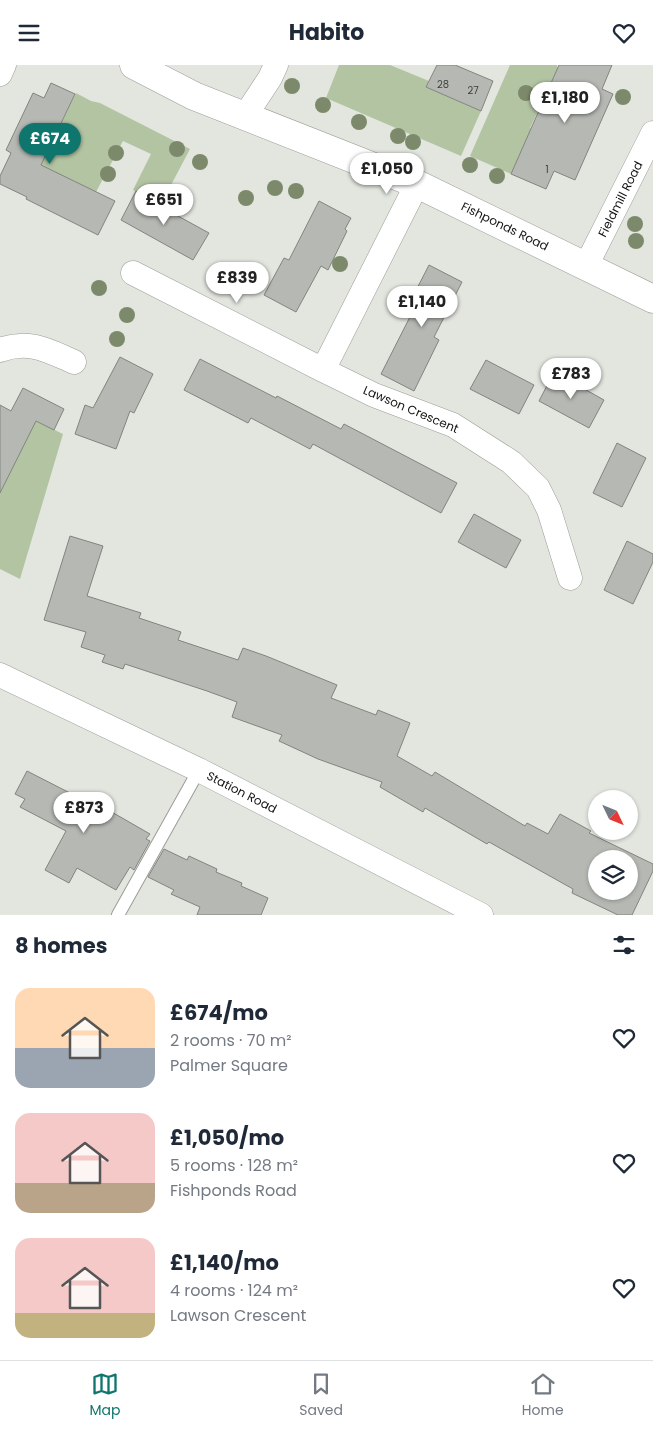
<!DOCTYPE html>
<meta charset="utf-8">
<style>
body{margin:0;font-family:Poppins,sans-serif;background:#f6f6f7;color:#1f2937;height:100vh;display:flex;flex-direction:column;font-size:19px;white-space:nowrap}
*{box-sizing:border-box;margin:0}
p{font-size:16px;color:#747a83}
.icon{flex:none;width:28px;height:28px;fill:none;stroke:currentColor;stroke-width:2;stroke-linecap:round;stroke-linejoin:round}
.map{position:relative;height:850px;overflow:hidden}
.drawer{display:flex;flex-direction:column;background:#fff;flex:1}
.drawer>*{flex:none}
.needle{width:32px;rotate:133deg}
.tools{position:absolute;left:588px;top:725px;display:grid;gap:10px}
.tools a{display:grid;place-items:center;width:50px;height:50px;border-radius:50%;background:#fff;box-shadow:0 1px 4px #0004;font-size:25px}
.price{position:absolute;translate:-50% -42px;padding:0 11px;border-radius:18px;background:#fff;color:#222;font-size:16px;line-height:32px;filter:drop-shadow(0 1px 2px #0008)}
.price::after{content:'';position:absolute;left:50%;top:30px;width:15px;height:11px;margin-left:-8px;background:inherit;clip-path:polygon(0 0,100% 0,50% 100%)}
.price.on{background:#0f766e;color:#fff}
ul{padding:0;list-style:none}
li{display:flex;align-items:center;gap:15px;height:125px;padding:0 15px}
li span{display:grid;place-items:center;flex:none;width:140px;height:100px;border-radius:15px;color:#555}
li>.icon{margin-inline-start:auto}
span .icon{width:60px;height:60px;fill:#fffc;stroke-width:1}
li b{font-size:21px}
h2{display:flex;justify-content:space-between;align-items:center;height:60px;padding:0 15px;font-size:21px}
header{display:flex;justify-content:space-between;align-items:center;height:65px;padding:0 15px;background:#fff;font-size:22px;font-weight:700}
.dock{display:flex;justify-content:space-around;align-items:center;height:70px;border-top:1px solid #e0e1e3;background:#fff;font-size:14px;color:#747a83}
.dock a{display:grid;justify-items:center;gap:2px}
.dock .on{color:#0f766e}
.map>svg:first-child{display:block}
</style>
<header><svg class="icon" aria-label="menu" viewBox="0 0 24 24"><path d="M4 6h16M4 12h16M4 18h16"/></svg>Habito<svg class="icon" aria-label="heart" viewBox="0 0 24 24"><path d="M12 20l-8-8c-3-5 5-10 8-4 3-6 11-1 8 4z"/></svg></header>
<div class="map">
<svg width="653" height="850" viewBox="0 0 653 850">
<rect width="100%" height="100%" fill="#e2e6df"/>
<path fill="#b3c4a3" d="M 339,0 L 390,0 L 429,16 L 426,22 L 481,46 L 461,91 L 326,33 Z
M 510,0 L 557,0 L 557,2 L 569,7 L 545,31 L 530,63 L 542,69 L 519,93 L 511,109 L 470,91 Z
M 76,28 L 91,36 L 100,38 L 190,84 L 161,139 L 133,125 L 151,89 L 123,76 L 96,127 L 43,101 L 28,132 L 32,98 L 49,83 Z
M 12,344 L 63,369 L 20,514 L 0,504 L 0,420 Z"/>
<path fill="#b6b9b3" stroke="#82857f" fill-rule="evenodd" d="M 437,0 L 455,0 L 493,16 L 481,46 L 426,22 Z
M 559,0 L 612,0 L 602,24 L 613,29 L 575,115 L 554,106 L 546,124 L 511,109 Z
M 51,18 L 75,29 L 41,100 L 115,136 L 98,170 L 26,134 L 27,132 L 0,119 L 0,111 L 11,88 L 6,85 L 33,28 L 44,33 Z
M 136,126 L 159,138 L 158,140 L 209,168 L 193,195 L 121,155 Z
M 319,136 L 351,153 L 345,164 L 347,166 L 328,205 L 321,201 L 296,247 L 264,230 L 284,193 L 289,195 Z
M 429,200 L 462,217 L 434,272 L 439,275 L 414,326 L 381,309 L 415,242 L 409,239 Z
M 120,292 L 153,309 L 134,348 L 130,346 L 116,384 L 75,369 L 85,340 L 93,343 Z
M 200,294 L 276,333 L 277,331 L 341,364 L 344,359 L 457,418 L 441,448 L 313,379 L 310,384 L 251,353 L 248,358 L 184,325 Z
M 486,295 L 534,320 L 519,349 L 470,324 Z
M 554,307 L 604,335 L 589,363 L 539,336 Z
M 23,323 L 64,344 L 54,365 L 36,356 L 0,428 L 0,340 L 11,346 Z
M 617,378 L 646,393 L 622,442 L 593,428 Z
M 474,449 L 521,475 L 506,503 L 458,477 Z
M 70,471 L 103,481 L 87,531 L 141,548 L 139,553 L 181,567 L 178,575 L 238,595 L 243,583 L 266,591 L 337,620 L 331,633 L 376,650 L 378,645 L 410,658 L 397,691 L 432,711 L 435,707 L 525,761 L 527,758 L 548,769 L 560,749 L 591,766 L 589,768 L 653,799 L 653,806 L 632,850 L 618,850 L 572,828 L 573,824 L 489,777 L 487,779 L 425,743 L 423,747 L 380,722 L 382,717 L 318,694 L 279,676 L 282,670 L 232,652 L 237,637 L 207,626 L 125,599 L 123,604 L 102,597 L 105,590 L 81,582 L 86,567 L 44,555 ZM 596,794 L 629,794 L 629,826 L 596,826 Z
M 627,476 L 653,489 L 653,497 L 633,539 L 604,525 Z
M 27,706 L 109,748 L 110,746 L 150,769 L 146,774 L 150,776 L 134,805 L 130,802 L 116,825 L 77,803 L 69,818 L 45,805 L 66,766 L 20,742 L 25,734 L 15,729 Z
M 164,784 L 187,795 L 189,791 L 217,804 L 216,807 L 242,818 L 241,821 L 268,833 L 261,850 L 197,850 L 200,842 L 171,829 L 174,825 L 148,812 Z"/>
<g fill="none" stroke-linecap="round" stroke-linejoin="round">
<g stroke="#9b9e98" stroke-width="14">
<path id="lane" d="M 118,850 L 199,705"/>
</g>
<g stroke="#9b9e98" stroke-width="25">
<path id="street" d="M 0,9 L 4,0
M 245,51 L 270,13 L 276,0
M 417,119 L 323,305 L 374,330 L 453,360 L 511,397 L 538,423 L 549,445 L 570,513
M 586,201 L 653,68
M 133,208 L 323,305
M 0,285 C 29,274 49,286 74,297
M 0,610 L 199,705 L 481,850"/>
</g>
<g stroke="#9b9e98" stroke-width="29">
<path id="secondary" d="M 134,0 L 194,31 L 417,119 L 653,234"/>
</g>
<use href="#lane" stroke="#fff" stroke-width="12"/>
<use href="#street" stroke="#fff" stroke-width="24"/>
<use href="#secondary" stroke="#fff" stroke-width="28"/>
</g>
<g fill="#7c8a6b">
<circle cx="292" cy="21" r="8"/>
<circle cx="526" cy="28" r="8"/>
<circle cx="623" cy="32" r="8"/>
<circle cx="323" cy="40" r="8"/>
<circle cx="359" cy="57" r="8"/>
<circle cx="398" cy="71" r="8"/>
<circle cx="413" cy="77" r="8"/>
<circle cx="177" cy="84" r="8"/>
<circle cx="116" cy="88" r="8"/>
<circle cx="200" cy="97" r="8"/>
<circle cx="470" cy="100" r="8"/>
<circle cx="108" cy="109" r="8"/>
<circle cx="497" cy="111" r="8"/>
<circle cx="275" cy="123" r="8"/>
<circle cx="296" cy="126" r="8"/>
<circle cx="246" cy="133" r="8"/>
<circle cx="635" cy="159" r="8"/>
<circle cx="636" cy="176" r="8"/>
<circle cx="340" cy="199" r="8"/>
<circle cx="99" cy="223" r="8"/>
<circle cx="127" cy="250" r="8"/>
<circle cx="117" cy="274" r="8"/>
</g>
<g text-anchor="middle" dominant-baseline="central" stroke-width="4.5" stroke-linejoin="round" paint-order="stroke">
<g font-size="10" fill="#3c3e3b">
<text x="443" y="19">28</text>
<text x="473" y="25">27</text>
<text x="547" y="104">1</text>
</g>
<g font-size="12" fill="#141513" stroke="#fff">
<text transform="translate(620 134) rotate(-63)">Fieldmill Road</text>
<text transform="translate(505 161) rotate(26)">Fishponds Road</text>
<text transform="translate(411 344) rotate(23)">Lawson Crescent</text>
<text transform="translate(242 727) rotate(27)">Station Road</text>
</g>
</g>
</svg>
<div class="tools">
<a><svg class="needle" viewBox="-14 -14 28 28"><path d="M0-13l5 13h-10z" fill="#e53935"/><path d="M0 13l5-13h-10z" fill="#747a83"/></svg></a>
<a><svg class="icon" aria-label="layers" viewBox="0 0 24 24"><path d="M12 4l9 5-9 5-9-5zM3 14l9 5 9-5"/></svg></a>
</div>
<b class="price" style="left:565px;top:59px">£1,180</b>
<b class="price on" style="left:50px;top:100px">£674</b>
<b class="price" style="left:387px;top:130px">£1,050</b>
<b class="price" style="left:164px;top:161px">£651</b>
<b class="price" style="left:237px;top:239px">£839</b>
<b class="price" style="left:422px;top:263px">£1,140</b>
<b class="price" style="left:571px;top:335px">£783</b>
<b class="price" style="left:84px;top:769px">£873</b>
</div>
<section class="drawer">
<h2>8 homes<svg class="icon" aria-label="filters" viewBox="0 0 24 24"><path d="M4 7h16M4 17h16"/><circle cx="9" cy="7" r="2"/><circle cx="15" cy="17" r="2"/></svg></h2>
<ul>
<li><span style="background:linear-gradient(#ffd9b3 60%,#9aa5b1 0)"><svg class="icon" aria-label="home" viewBox="0 0 24 24"><path d="M3 11l9-7 9 7M6 9v11h12V9"/></svg></span><div><b>£674/mo</b><p>2 rooms · 70 m²</p><p>Palmer Square</p></div><svg class="icon" aria-label="heart" viewBox="0 0 24 24"><path d="M12 20l-8-8c-3-5 5-10 8-4 3-6 11-1 8 4z"/></svg></li>
<li><span style="background:linear-gradient(#f6c9c9 70%,#b9a48a 0)"><svg class="icon" aria-label="home" viewBox="0 0 24 24"><path d="M3 11l9-7 9 7M6 9v11h12V9"/></svg></span><div><b>£1,050/mo</b><p>5 rooms · 128 m²</p><p>Fishponds Road</p></div><svg class="icon" aria-label="heart" viewBox="0 0 24 24"><path d="M12 20l-8-8c-3-5 5-10 8-4 3-6 11-1 8 4z"/></svg></li>
<li><span style="background:linear-gradient(#f6c9c9 75%,#c2b280 0)"><svg class="icon" aria-label="home" viewBox="0 0 24 24"><path d="M3 11l9-7 9 7M6 9v11h12V9"/></svg></span><div><b>£1,140/mo</b><p>4 rooms · 124 m²</p><p>Lawson Crescent</p></div><svg class="icon" aria-label="heart" viewBox="0 0 24 24"><path d="M12 20l-8-8c-3-5 5-10 8-4 3-6 11-1 8 4z"/></svg></li>
</ul>
</section>
<nav class="dock">
<a class="on"><svg class="icon" aria-label="map" viewBox="0 0 24 24"><path d="M3 6l6-2 6 2 6-2v14l-6 2-6-2-6 2zM9 4v14M15 6v14"/></svg>Map</a>
<a><svg class="icon" aria-label="saved" viewBox="0 0 24 24"><path d="M7 4h10v16l-5-4-5 4z"/></svg>Saved</a>
<a><svg class="icon" aria-label="home" viewBox="0 0 24 24"><path d="M3 11l9-7 9 7M6 9v11h12V9"/></svg>Home</a>
</nav>
